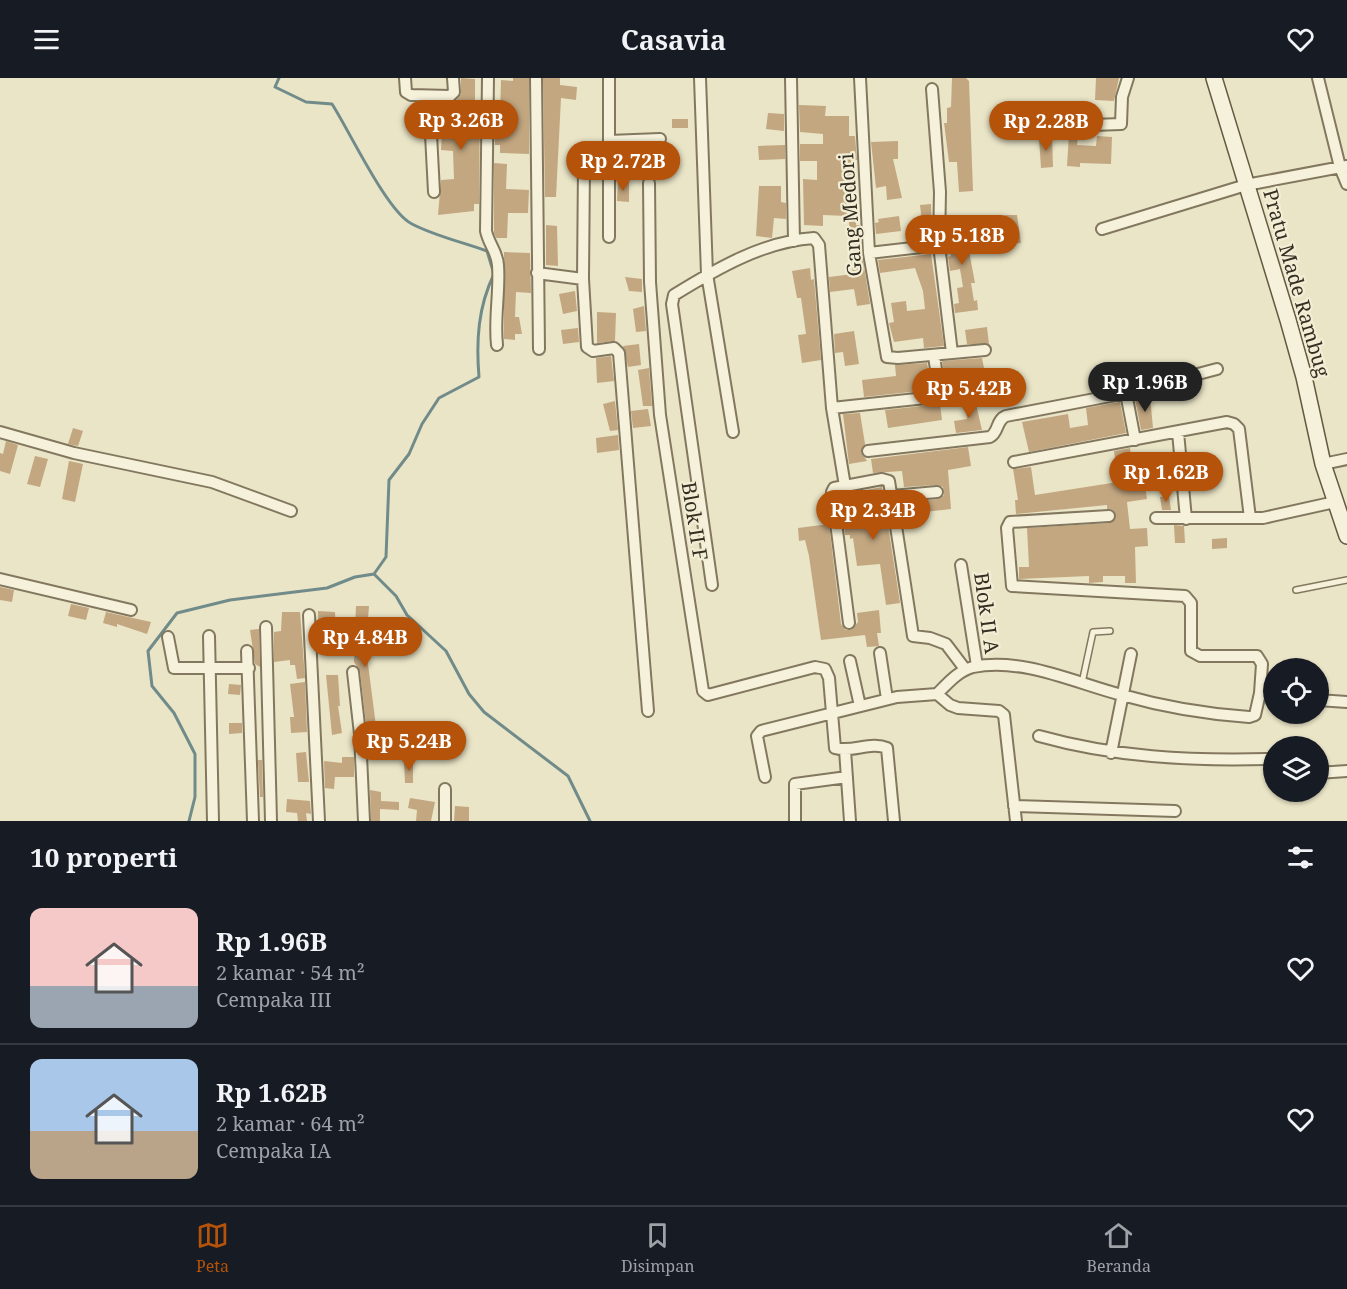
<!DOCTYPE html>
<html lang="id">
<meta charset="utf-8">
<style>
body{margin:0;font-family:"Noto Serif",serif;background:#242831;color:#f1f3f6;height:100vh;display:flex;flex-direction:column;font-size:22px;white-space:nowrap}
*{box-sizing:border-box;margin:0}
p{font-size:20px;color:#9ea1a6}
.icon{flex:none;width:33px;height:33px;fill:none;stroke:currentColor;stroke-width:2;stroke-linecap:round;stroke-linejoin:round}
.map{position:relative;height:743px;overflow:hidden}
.details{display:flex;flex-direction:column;background:#171b24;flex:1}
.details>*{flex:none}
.tools{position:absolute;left:1263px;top:580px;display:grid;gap:12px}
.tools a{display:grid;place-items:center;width:66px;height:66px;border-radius:50%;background:#171b24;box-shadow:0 2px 4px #0004;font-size:30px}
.price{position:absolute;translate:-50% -51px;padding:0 14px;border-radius:21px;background:#b45309;color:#fff;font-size:20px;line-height:39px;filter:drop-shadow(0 2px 3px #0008)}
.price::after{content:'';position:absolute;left:50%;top:36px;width:18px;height:14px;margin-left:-9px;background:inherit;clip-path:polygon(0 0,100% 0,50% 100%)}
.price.selected{background:#222;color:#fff}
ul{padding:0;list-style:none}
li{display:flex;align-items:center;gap:18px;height:150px;padding:0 30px}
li+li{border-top:2px solid #363941}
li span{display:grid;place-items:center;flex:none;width:168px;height:120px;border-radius:12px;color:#555}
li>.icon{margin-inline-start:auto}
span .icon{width:72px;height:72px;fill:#fffc;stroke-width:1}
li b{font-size:26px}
h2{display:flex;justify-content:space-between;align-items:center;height:72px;padding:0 30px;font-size:26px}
header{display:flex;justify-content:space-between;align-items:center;height:78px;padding:0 30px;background:#171b24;font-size:27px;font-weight:700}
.tab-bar{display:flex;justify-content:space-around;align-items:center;height:84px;border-top:2px solid #363941;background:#171b24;font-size:16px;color:#9ea1a6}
.tab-bar a{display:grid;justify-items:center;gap:3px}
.tab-bar .selected{color:#b45309}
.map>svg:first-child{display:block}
</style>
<header><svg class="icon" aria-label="menu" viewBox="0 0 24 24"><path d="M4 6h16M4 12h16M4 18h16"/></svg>Casavia<svg class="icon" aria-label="heart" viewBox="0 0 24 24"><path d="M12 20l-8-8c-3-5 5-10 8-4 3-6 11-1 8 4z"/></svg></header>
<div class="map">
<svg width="1347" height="743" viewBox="0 0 1347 743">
<rect width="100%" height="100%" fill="#eae5c7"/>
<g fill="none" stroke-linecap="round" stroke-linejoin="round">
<path stroke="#708b89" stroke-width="3" d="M 374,496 L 396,518 L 407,537 L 446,573 L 469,616 L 484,634 L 568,698 L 590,743
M 189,743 L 195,719 L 195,676 L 174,635 L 152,608 L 148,573 L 177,535 L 230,522 L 327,510 L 355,499 L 374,496 L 386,479 L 389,402 L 409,376 L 422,346 L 439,320 L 479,299 C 476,263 478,229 494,196 L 487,173 C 462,164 435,158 412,146 C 387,134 349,52 332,26 L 306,24 L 275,9 L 279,0"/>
</g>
<path fill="#c3a781" d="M 461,0 L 475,1 L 475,25 L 480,25 L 479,126 L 474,126 L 474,133 L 438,137 L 441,102 L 454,101 L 453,73 L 441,72 L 442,56 L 438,56 L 437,29 L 455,30 L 455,24 L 461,16 Z
M 513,0 L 529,0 L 529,76 L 500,75 L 500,67 L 495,67 L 495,37 L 500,38 L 501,2 L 513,3 Z
M 543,0 L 560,0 L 560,7 L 577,9 L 576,22 L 561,20 L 556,119 L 545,119 Z
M 952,0 L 966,0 L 969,3 L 973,113 L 959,114 L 957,84 L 949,84 L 944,45 L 947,45 L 947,30 L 951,29 Z
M 1096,0 L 1119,0 L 1114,23 L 1095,22 Z
M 799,27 L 826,28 L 825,38 L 849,38 L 849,58 L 855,58 L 857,82 L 855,82 L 853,115 L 856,115 L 856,147 L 860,147 L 862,176 L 870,226 L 857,228 L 854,211 L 830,214 L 829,199 L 853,196 L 851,183 L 854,182 L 848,138 L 823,137 L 823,148 L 804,147 L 803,101 L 817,102 L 817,83 L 800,83 L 800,66 L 823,66 L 823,56 L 800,54 Z
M 768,35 L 784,36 L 784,53 L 766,51 Z
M 672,41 L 688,41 L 688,50 L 672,50 Z
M 411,44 L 423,44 L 423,55 L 411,55 Z
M 1069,56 L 1078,56 L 1077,67 L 1096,68 L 1097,58 L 1112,59 L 1111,86 L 1080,85 L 1080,89 L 1067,88 Z
M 1052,59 L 1053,89 L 1041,90 L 1039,60 Z
M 898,63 L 898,81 L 893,81 L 902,120 L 887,122 L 886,108 L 876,110 L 871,64 Z
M 785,67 L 785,81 L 759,82 L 758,68 Z
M 494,85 L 507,86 L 506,111 L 529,112 L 528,135 L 508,135 L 507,160 L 496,160 L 494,155 Z
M 618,103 L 629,104 L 629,124 L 617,123 Z
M 759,108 L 781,108 L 781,124 L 786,125 L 786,141 L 774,140 L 772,160 L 756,158 Z
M 931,126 L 932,160 L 924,161 L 920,127 Z
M 1005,137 L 1017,137 L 1021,165 L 1009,166 Z
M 899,138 L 901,153 L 876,156 L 875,145 L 879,144 L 878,141 Z
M 967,144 L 969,157 L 966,157 L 975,205 L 971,205 L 974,223 L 977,222 L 978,232 L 955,235 L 954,226 L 959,225 L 957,210 L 963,209 L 960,191 L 950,193 L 948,179 L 951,178 L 949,160 L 947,161 L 947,147 Z
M 546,147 L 557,148 L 558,188 L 546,187 Z
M 504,174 L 530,175 L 531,215 L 516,214 L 515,239 L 519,239 L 522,256 L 515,256 L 515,262 L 504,261 Z
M 931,176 L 944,268 L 924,270 L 923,260 L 894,264 L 889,245 L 894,244 L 891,225 L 906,223 L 907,233 L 925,231 L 923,213 L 915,190 L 880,195 L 878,182 Z
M 810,190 L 811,202 L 814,201 L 821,282 L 802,285 L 798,257 L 806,256 L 801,220 L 797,220 L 792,193 Z
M 625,199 L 642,201 L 642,214 L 629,213 Z
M 575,213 L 577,233 L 563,236 L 559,216 Z
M 644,228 L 646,253 L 636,254 L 633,231 Z
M 597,234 L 616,235 L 615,263 L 597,265 Z
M 987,249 L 989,266 L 967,266 L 965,252 Z
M 578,250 L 579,264 L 563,266 L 561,252 Z
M 854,253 L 859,286 L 845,288 L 843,274 L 835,275 L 834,256 Z
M 639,266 L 641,287 L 628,289 L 623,268 Z
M 611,278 L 614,303 L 597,305 L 596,280 Z
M 982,280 L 985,295 L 988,294 L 990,306 L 975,307 L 973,294 L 945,298 L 942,283 Z
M 927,285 L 930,301 L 918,302 L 919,313 L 864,319 L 862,302 L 896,298 L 895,287 Z
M 649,290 L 652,328 L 643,328 L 638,292 Z
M 1002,311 L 1014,311 L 1016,326 L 995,328 L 993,312 Z
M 1150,318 L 1153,350 L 1141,352 L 1135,321 Z
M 975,322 L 982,352 L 956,355 L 954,343 L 967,341 L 964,323 Z
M 615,323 L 618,352 L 610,353 L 603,326 Z
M 1120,324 L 1126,355 L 1029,374 L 1022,344 L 1068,336 L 1070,350 L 1088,347 L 1086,330 Z
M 940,326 L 942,342 L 888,350 L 885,332 Z
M 648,331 L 651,348 L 633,350 L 631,333 Z
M 860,335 L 865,366 L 861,374 L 867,383 L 849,386 L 843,336 Z
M 73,350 L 83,353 L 78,368 L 68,366 Z
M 618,357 L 619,372 L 597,375 L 596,360 Z
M 6,363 L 18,367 L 10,396 L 0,393 L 0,375 L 3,376 Z
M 968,369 L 971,388 L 948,392 L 951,431 L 907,436 L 906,427 L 900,427 L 900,425 L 938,421 L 944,417 L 943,409 L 936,407 L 904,409 L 902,393 L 873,395 L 871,381 Z
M 1130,370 L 1135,402 L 1144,400 L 1147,421 L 1127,424 L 1130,451 L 1147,450 L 1148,468 L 1135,469 L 1136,505 L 1125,505 L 1125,498 L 1103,498 L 1103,504 L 1089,505 L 1089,498 L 1019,501 L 1019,489 L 1029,489 L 1027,450 L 1109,445 L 1116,438 L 1113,432 L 1107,431 L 1107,427 L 1016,436 L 1015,422 L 1018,422 L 1013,391 L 1031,389 L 1035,417 L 1118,404 L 1114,373 Z
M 35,378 L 48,381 L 40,409 L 27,406 Z
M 69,383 L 83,386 L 75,424 L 62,421 Z
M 882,409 L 885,429 L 868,431 L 870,449 L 888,447 L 900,525 L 886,527 L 880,486 L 857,488 L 853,460 L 850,461 L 850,457 L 845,457 L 844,444 L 849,443 L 847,431 L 857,430 L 855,414 Z
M 1169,418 L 1171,432 L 1162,432 L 1160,419 Z
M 829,446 L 841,546 L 846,552 L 851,552 L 858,544 L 857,535 L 879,532 L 881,555 L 877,555 L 879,568 L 867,569 L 865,557 L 821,562 L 809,478 L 805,462 L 799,463 L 798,450 Z
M 1174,447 L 1184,448 L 1185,465 L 1175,465 Z
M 1227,460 L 1227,470 L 1212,471 L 1212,461 Z
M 0,509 L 14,512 L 12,524 L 0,522 Z
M 71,526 L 89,530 L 86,542 L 68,538 Z
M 356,528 L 369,528 L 366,567 L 369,567 L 368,586 L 378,663 L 368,664 L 360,593 L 354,584 L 355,562 L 352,562 L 352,549 L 355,549 Z
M 318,533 L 335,534 L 337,573 L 318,575 Z
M 106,534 L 151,544 L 147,556 L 117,546 L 117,549 L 103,545 Z
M 282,534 L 300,534 L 305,600 L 297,601 L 295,587 L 290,587 L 290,582 L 274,584 L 274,554 L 281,553 Z
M 259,551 L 260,589 L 255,586 L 250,552 Z
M 326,597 L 338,597 L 340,628 L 338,628 L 342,655 L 332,657 Z
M 305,604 L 307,654 L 291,655 L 290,639 L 294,639 L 290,606 Z
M 229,606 L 241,607 L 240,617 L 228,616 Z
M 229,645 L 242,645 L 242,655 L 229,656 Z
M 306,674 L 309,704 L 298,704 L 296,675 Z
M 342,679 L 354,679 L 354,699 L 335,699 L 334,711 L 325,710 L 324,683 L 342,685 Z
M 258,682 L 262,682 L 263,719 L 260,719 Z
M 404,684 L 413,684 L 413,705 L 405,705 Z
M 370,712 L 381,714 L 381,723 L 399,724 L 399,732 L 380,731 L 380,743 L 371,743 Z
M 410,720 L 435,724 L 431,743 L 416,743 L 417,732 L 408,730 Z
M 287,721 L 310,723 L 311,736 L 306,735 L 307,743 L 298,743 L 297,735 L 286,734 Z
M 455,728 L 469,729 L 469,743 L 454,743 Z"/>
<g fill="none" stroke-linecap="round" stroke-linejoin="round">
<g stroke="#83785f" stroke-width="8">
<path id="lane" d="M 1296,512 L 1347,502
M 1082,605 L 1093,554 L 1110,553"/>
</g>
<g stroke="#83785f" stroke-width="14">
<path id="street" d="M 405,0 L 406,14 L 411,17 L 450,18 L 454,14 L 453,0
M 488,0 L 486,153 C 489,167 497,173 498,187 C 500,214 494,240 497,267
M 536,0 L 539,271
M 609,0 L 609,159
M 700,0 L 707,196 L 733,354
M 791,0 L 794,163
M 860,0 L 869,175 L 887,279 L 898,280 L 985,272
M 1318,0 L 1340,89 L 1347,106
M 932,11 L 940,114 L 939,167
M 429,18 L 434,114
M 1035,49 L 1121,46 L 1122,19 L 1128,0
M 609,63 L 660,61
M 584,87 L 583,201 L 587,269 L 593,273 L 614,270 L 619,275 L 648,633
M 649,105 L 650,204 L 660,337 L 703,613 L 708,617 L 815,589 L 825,591 L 829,600 L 835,670 C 852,675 871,663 887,670 L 894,743
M 1102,151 L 1246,107 L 1347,88
M 869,175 L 939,167 L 952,275
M 537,195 L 583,201
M 934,278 L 940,318
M 1126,315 L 1135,362
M 832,330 L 982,314
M 0,354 L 74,375 L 212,404 L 291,433
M 1178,354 L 1186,441
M 868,373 L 990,359 C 999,354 996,342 1006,338 L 1126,315 L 1217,291
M 1014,384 L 1227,344 L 1234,346 L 1239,351 L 1250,440
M 1323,386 L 1347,381
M 845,408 L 834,410 L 832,414 L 849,545
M 892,418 L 937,414
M 1109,438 L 1010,444 L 1007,450 L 1012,508 L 1185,518 L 1191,525 L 1191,573 L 1200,578 L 1257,578 L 1262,586 L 1260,615
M 1156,440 L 1263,440 L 1335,424
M 961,487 L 977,588
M 0,501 L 131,532
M 712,507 L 672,226 L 674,217 C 716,191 764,163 814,160 L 819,167 L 832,330 L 845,408 L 882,401 L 889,403 L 913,558 L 930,560 L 946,566 L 965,591
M 309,537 L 319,743
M 266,549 L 271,743
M 209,558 L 213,743
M 168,559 L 174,590 L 249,590
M 247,573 L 253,743
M 880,575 L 887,621
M 850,583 L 860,628
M 353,594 L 360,656 L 364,743
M 937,616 L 950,627 L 958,630 L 999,633 L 1004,637 L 1016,743
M 1318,622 L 1347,624
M 1039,658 C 1114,679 1189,683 1267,681
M 845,672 L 850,743
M 1111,675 L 1131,576
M 1318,695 L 1347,693
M 765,699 L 757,658 L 761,653 L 897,619 L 937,616 C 948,605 958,593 973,589 C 1023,579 1075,605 1122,617 C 1164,629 1205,636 1249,639 L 1255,637 L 1260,615 L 1274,617
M 445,711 L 445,743
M 1014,728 L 1175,733
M 795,743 L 795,706 L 847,699"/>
</g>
<g stroke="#655942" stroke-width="18">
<path id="secondary" d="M 1214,0 L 1288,242 L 1304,299 L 1323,386 L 1347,458"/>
</g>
<use href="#lane" stroke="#f5f1da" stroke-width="5"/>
<use href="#street" stroke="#f5f1da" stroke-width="10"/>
<use href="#secondary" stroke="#f5f1da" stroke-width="15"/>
</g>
<g text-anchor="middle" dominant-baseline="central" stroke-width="4.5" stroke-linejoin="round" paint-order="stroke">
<g font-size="20" fill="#352e21" stroke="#f2eed6">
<text transform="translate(850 137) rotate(-94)">Gang Medori</text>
<text transform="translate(1297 205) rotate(74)">Pratu Made Rambug</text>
<text transform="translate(695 443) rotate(81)">Blok II F</text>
<text transform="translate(987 535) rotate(82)">Blok II A</text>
</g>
</g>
</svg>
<div class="tools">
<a><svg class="icon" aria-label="locate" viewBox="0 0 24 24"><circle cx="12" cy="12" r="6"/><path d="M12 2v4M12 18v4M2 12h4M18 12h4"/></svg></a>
<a><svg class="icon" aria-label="layers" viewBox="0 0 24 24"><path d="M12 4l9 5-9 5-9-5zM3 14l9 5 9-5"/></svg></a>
</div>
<b class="price" style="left:461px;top:73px">Rp 3.26B</b>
<b class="price" style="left:1046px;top:74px">Rp 2.28B</b>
<b class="price" style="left:623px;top:114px">Rp 2.72B</b>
<b class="price" style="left:962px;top:188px">Rp 5.18B</b>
<b class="price selected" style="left:1145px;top:335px">Rp 1.96B</b>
<b class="price" style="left:969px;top:341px">Rp 5.42B</b>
<b class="price" style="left:1166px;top:425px">Rp 1.62B</b>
<b class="price" style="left:873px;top:463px">Rp 2.34B</b>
<b class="price" style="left:365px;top:590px">Rp 4.84B</b>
<b class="price" style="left:409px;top:694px">Rp 5.24B</b>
</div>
<section class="details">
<h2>10 properti<svg class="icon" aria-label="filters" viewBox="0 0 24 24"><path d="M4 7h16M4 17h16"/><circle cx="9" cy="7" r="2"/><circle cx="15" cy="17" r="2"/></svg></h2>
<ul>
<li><span style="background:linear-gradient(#f6c9c9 65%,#9aa5b1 0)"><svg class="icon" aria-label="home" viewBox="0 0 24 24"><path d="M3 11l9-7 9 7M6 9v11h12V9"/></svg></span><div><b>Rp 1.96B</b><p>2 kamar · 54 m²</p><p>Cempaka III</p></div><svg class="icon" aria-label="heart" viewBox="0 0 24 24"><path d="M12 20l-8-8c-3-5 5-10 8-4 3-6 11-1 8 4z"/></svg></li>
<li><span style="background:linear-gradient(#a9c7e8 60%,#b9a48a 0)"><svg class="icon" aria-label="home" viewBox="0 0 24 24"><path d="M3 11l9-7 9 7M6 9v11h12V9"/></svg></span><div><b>Rp 1.62B</b><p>2 kamar · 64 m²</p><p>Cempaka IA</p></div><svg class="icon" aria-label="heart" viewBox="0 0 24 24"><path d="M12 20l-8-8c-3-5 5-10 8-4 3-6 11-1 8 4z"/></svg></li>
</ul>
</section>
<nav class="tab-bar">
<a class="selected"><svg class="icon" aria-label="map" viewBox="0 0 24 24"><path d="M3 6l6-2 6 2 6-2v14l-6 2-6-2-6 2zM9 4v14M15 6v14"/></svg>Peta</a>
<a><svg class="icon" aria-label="saved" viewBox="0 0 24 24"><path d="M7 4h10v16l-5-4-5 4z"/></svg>Disimpan</a>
<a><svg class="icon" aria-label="home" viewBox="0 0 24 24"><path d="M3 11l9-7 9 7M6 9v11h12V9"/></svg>Beranda</a>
</nav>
